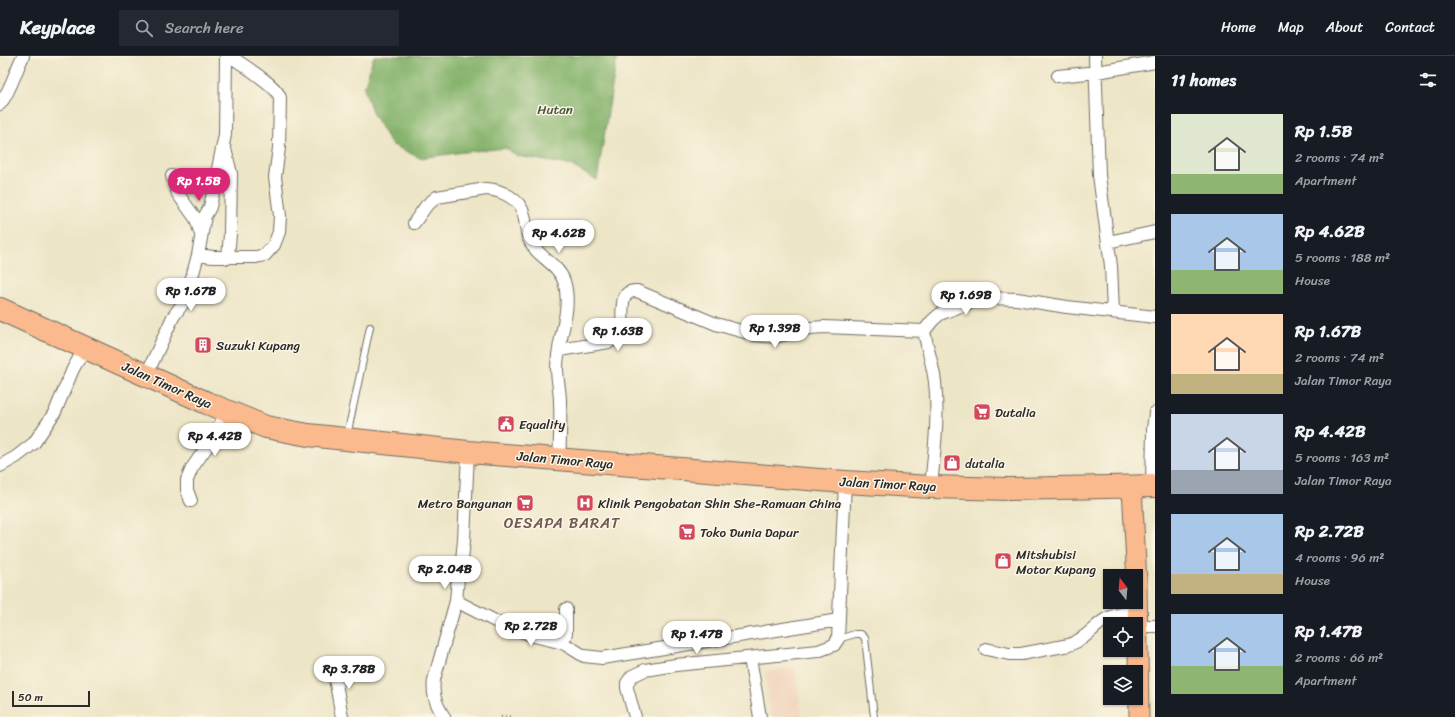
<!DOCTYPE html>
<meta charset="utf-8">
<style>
body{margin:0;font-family:Sriracha,sans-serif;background:#242831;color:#f1f3f6;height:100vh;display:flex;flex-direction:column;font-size:15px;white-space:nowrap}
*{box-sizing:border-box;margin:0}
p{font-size:13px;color:#9ea1a6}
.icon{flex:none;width:22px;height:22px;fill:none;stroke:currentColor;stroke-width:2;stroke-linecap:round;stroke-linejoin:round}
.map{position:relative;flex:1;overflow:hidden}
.side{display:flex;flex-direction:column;background:#171b24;width:300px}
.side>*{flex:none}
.needle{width:26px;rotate:344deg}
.tools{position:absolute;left:1103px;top:513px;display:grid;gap:8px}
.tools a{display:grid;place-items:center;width:40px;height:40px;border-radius:0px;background:#171b24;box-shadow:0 1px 3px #0004;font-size:20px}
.scale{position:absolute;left:12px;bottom:10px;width:78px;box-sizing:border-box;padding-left:4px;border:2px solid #2b2b2b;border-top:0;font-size:11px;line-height:14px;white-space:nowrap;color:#2b2b2b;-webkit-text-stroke:3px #fcf5e5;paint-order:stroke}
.price{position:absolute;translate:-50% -34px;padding:0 9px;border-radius:14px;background:#fff;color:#222;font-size:13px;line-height:26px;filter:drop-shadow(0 1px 2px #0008)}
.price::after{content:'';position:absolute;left:50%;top:24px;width:12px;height:9px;margin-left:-6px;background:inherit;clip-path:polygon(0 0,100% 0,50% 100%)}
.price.active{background:#db2777;color:#fff}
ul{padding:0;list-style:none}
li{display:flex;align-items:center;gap:12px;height:100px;padding:0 16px}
li span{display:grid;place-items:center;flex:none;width:112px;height:80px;border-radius:0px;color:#555}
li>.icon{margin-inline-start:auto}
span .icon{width:48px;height:48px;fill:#fffc;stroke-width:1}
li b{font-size:17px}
h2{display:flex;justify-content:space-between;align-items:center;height:48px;padding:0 16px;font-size:17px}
header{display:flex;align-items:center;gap:24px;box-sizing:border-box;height:56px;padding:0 20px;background:#171b24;border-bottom:1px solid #363941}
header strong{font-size:19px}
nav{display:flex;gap:22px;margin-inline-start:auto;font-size:14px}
.search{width:280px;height:36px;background:#242831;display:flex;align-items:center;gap:10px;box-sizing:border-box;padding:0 14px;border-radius:0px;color:#9ea1a6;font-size:15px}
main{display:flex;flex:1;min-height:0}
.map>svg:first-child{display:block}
</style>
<header>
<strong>Keyplace</strong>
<div class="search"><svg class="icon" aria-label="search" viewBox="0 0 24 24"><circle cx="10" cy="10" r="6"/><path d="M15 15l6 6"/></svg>Search here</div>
<nav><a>Home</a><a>Map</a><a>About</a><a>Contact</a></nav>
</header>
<main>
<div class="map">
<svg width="1155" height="661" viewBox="0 0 1155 661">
<rect width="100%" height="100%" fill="#fcf5e5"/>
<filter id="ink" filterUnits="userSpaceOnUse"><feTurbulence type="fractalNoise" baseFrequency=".025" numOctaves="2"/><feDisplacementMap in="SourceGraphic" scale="8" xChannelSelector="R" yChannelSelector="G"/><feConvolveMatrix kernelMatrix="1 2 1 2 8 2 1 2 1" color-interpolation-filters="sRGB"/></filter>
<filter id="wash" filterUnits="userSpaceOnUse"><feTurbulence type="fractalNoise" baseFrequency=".012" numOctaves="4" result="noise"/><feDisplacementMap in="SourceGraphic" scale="16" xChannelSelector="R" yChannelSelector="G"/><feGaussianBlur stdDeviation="0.9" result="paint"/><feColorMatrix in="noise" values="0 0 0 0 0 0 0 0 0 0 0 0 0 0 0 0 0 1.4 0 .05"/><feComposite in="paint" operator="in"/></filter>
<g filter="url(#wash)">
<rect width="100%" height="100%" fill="#ece5c6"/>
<path fill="#f1d5bd" d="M 795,611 L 802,661 L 771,661 L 765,616 Z"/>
<path fill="#85b36c" stroke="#586f4c" d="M 374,0 L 617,0 L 597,124 L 570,109 L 517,100 L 506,92 L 463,96 L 420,102 L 391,88 L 373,58 L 364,32 Z"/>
</g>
<g filter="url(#ink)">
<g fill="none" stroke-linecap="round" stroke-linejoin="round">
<g stroke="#6f6c61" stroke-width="8">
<path id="lane" d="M 347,380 L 370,271
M 838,583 L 855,578 L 861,578 L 865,582 L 874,661"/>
</g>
<g stroke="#6f6c61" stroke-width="14">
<path id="street" d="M 1095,0 L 1099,119 L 1111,210 L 1113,255
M 1058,20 L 1097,16 L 1155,6
M 0,48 C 11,34 15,16 23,0
M 225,93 L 231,118 L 230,178 L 228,202
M 172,120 L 178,138 L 196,163 L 201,179
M 414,167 L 426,150 L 437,141 L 486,133 C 502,134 520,143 524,159 C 526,167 526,176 529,183 C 536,201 557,206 564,225 C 573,254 557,283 557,312 C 557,323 560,335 560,346 C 561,365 560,384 559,404
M 1108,186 L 1155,176
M 198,199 L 213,201 L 256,201 L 265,199 L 274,189 L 279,176 L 280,160 L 275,121 L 279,92 L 280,42 C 278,30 241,8 230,0
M 559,294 L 609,286 L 619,282 C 628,270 613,233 637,235 L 716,268 L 755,279 L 775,281 L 810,272 L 824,271 L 924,275
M 146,320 L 173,261 L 186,243 L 198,199 L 205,160 L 210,151 L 225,79 L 226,0
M 0,410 L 16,401 L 34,387 L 55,356 L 73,313 L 85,292
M 1152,430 L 1153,374 L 1155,357
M 931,431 C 934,397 939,361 935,326 C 933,309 927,292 924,275 L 933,264 L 940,258 L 974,245 L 988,242 L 1017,243 L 1067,251 L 1155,261
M 191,445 L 187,434 L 187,424 L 192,412 L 213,382 L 227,355
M 456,545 L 499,567 L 534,580 L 563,587 L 566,577 L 566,553
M 1139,570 L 1155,570
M 563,587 L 584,600 L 602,602 L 839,564
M 986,593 L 1009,598 L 1021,598 L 1069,589 C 1086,583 1093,571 1106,563 C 1116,558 1127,557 1138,556
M 750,602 L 760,661
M 333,611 L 342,661
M 444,661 C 436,648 432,639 434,624 L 456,545 L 458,522 L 462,504 L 464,484 L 468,396
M 635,661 L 627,632 L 627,627 L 632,620 L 645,614 L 676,609 L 818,595 L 834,589 L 838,583 L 845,426"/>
</g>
<g stroke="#6f6c61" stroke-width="21">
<path id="primary" d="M 1132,431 L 1137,526 L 1139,661"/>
</g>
<g stroke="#6f6c61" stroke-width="24">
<path id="highway" d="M 0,253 L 207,347 L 266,371 L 308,379 L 468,396 L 845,426 L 931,431 L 1009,433 L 1155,430"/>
</g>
<path stroke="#6f6c61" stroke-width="2" stroke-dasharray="1 3" stroke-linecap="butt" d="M 501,661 L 508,660 L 512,661"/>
<use href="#lane" stroke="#fff" stroke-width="6"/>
<use href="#street" stroke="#fff" stroke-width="12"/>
<use href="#primary" stroke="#fbba8d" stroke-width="19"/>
<use href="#highway" stroke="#fbba8d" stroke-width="22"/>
</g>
</g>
<defs>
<g id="building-square" transform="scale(0.9)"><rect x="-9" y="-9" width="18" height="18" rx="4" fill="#d1495b" stroke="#fcf5e5"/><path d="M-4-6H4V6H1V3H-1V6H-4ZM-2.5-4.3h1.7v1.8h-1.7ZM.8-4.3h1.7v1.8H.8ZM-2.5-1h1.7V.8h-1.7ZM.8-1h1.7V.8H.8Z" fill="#fff"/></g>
<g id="supermarket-square" transform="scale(0.9)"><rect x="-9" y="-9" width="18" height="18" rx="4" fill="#d1495b" stroke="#fcf5e5"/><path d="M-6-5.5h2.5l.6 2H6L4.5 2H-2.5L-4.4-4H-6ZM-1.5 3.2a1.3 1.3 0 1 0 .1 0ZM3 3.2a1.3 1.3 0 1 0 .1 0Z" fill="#fff"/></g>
<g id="civic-square" transform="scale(0.9)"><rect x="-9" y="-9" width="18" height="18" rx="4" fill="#d1495b" stroke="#fcf5e5"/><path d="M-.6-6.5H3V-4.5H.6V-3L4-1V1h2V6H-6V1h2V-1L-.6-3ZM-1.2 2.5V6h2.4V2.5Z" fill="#fff"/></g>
<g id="shop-square" transform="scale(0.9)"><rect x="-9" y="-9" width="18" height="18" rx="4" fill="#d1495b" stroke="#fcf5e5"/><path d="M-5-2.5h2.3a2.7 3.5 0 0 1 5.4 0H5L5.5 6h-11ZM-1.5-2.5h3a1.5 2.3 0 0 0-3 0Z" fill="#fff"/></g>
<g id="hospital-square" transform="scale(0.9)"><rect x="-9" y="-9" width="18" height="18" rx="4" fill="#d1495b" stroke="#fcf5e5"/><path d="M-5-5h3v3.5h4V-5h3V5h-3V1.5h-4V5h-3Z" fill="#fff"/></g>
</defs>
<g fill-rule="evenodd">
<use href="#building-square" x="203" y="289"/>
<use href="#supermarket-square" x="982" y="356"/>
<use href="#civic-square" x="506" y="368"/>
<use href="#shop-square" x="952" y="407"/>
<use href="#supermarket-square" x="525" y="447"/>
<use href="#hospital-square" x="585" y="447"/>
<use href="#supermarket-square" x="687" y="476"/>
<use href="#shop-square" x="1003" y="505"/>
</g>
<g text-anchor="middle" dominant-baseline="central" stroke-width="3" stroke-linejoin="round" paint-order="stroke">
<g font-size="13" fill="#4a5440" stroke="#fcf5e5">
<text x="555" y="53">Hutan</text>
</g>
<g font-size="13" fill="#2b2b2b" stroke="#fcf5e5" text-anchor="start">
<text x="216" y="289">Suzuki Kupang</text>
<text x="995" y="356">Dutalia</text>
<text x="519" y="368">Equality</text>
<text x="965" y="407">dutalia</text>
<text x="512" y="447" text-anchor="end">Metro Bangunan</text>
<text x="598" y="447">Klinik Pengobatan Shin She-Ramuan China</text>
<text x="700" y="476">Toko Dunia Dapur</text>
<text x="1016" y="498">Mitshubisi<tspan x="1016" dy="15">Motor Kupang</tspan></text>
</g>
<g font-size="13" fill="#2b2b2b" stroke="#fcf5e5">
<text transform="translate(167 329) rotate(24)">Jalan Timor Raya</text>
<text transform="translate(565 404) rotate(5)">Jalan Timor Raya</text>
<text transform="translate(888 428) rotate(3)">Jalan Timor Raya</text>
</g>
<g font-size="15" letter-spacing="1" fill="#705a54" stroke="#fcf5e5">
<text x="562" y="467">OESAPA BARAT</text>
</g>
</g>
</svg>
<div class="tools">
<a><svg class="needle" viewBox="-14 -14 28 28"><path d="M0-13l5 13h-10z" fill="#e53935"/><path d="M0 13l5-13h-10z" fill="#9ea1a6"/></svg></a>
<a><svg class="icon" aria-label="locate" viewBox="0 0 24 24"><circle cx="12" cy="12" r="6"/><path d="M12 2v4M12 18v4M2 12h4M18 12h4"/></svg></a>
<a><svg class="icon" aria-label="layers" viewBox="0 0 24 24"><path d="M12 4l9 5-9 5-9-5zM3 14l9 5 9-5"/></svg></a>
</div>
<div class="scale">50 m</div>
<b class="price active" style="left:199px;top:146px">Rp 1.5B</b>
<b class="price" style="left:559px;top:198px">Rp 4.62B</b>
<b class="price" style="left:191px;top:256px">Rp 1.67B</b>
<b class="price" style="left:966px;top:260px">Rp 1.69B</b>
<b class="price" style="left:775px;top:293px">Rp 1.39B</b>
<b class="price" style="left:618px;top:296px">Rp 1.63B</b>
<b class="price" style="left:215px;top:401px">Rp 4.42B</b>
<b class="price" style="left:445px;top:534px">Rp 2.04B</b>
<b class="price" style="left:531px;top:591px">Rp 2.72B</b>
<b class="price" style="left:697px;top:599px">Rp 1.47B</b>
<b class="price" style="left:349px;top:634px">Rp 3.78B</b>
</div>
<section class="side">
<h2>11 homes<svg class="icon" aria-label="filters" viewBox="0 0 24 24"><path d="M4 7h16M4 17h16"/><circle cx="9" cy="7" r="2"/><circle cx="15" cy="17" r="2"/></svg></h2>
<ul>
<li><span style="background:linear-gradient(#dfe7d0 75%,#8fb573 0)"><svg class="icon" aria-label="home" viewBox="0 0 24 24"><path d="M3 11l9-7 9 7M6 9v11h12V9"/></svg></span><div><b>Rp 1.5B</b><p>2 rooms · 74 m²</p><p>Apartment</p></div></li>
<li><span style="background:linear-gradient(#a9c7e8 70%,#8fb573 0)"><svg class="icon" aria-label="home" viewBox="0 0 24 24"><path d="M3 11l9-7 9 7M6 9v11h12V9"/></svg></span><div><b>Rp 4.62B</b><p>5 rooms · 188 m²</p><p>House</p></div></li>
<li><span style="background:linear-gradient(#ffd9b3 75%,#c2b280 0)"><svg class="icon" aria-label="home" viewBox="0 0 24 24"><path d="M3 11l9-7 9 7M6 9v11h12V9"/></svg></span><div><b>Rp 1.67B</b><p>2 rooms · 74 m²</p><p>Jalan Timor Raya</p></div></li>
<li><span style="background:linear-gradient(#c9d6e8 70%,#9aa5b1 0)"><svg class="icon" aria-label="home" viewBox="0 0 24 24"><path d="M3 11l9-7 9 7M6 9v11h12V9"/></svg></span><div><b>Rp 4.42B</b><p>5 rooms · 163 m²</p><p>Jalan Timor Raya</p></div></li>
<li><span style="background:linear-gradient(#a9c7e8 75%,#c2b280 0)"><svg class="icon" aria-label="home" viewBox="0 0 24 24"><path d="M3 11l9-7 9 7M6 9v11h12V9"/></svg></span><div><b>Rp 2.72B</b><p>4 rooms · 96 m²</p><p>House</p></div></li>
<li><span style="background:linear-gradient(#a9c7e8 65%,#8fb573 0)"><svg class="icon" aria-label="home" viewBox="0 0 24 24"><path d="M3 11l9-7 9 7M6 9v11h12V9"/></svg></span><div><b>Rp 1.47B</b><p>2 rooms · 66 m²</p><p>Apartment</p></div></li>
</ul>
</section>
</main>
